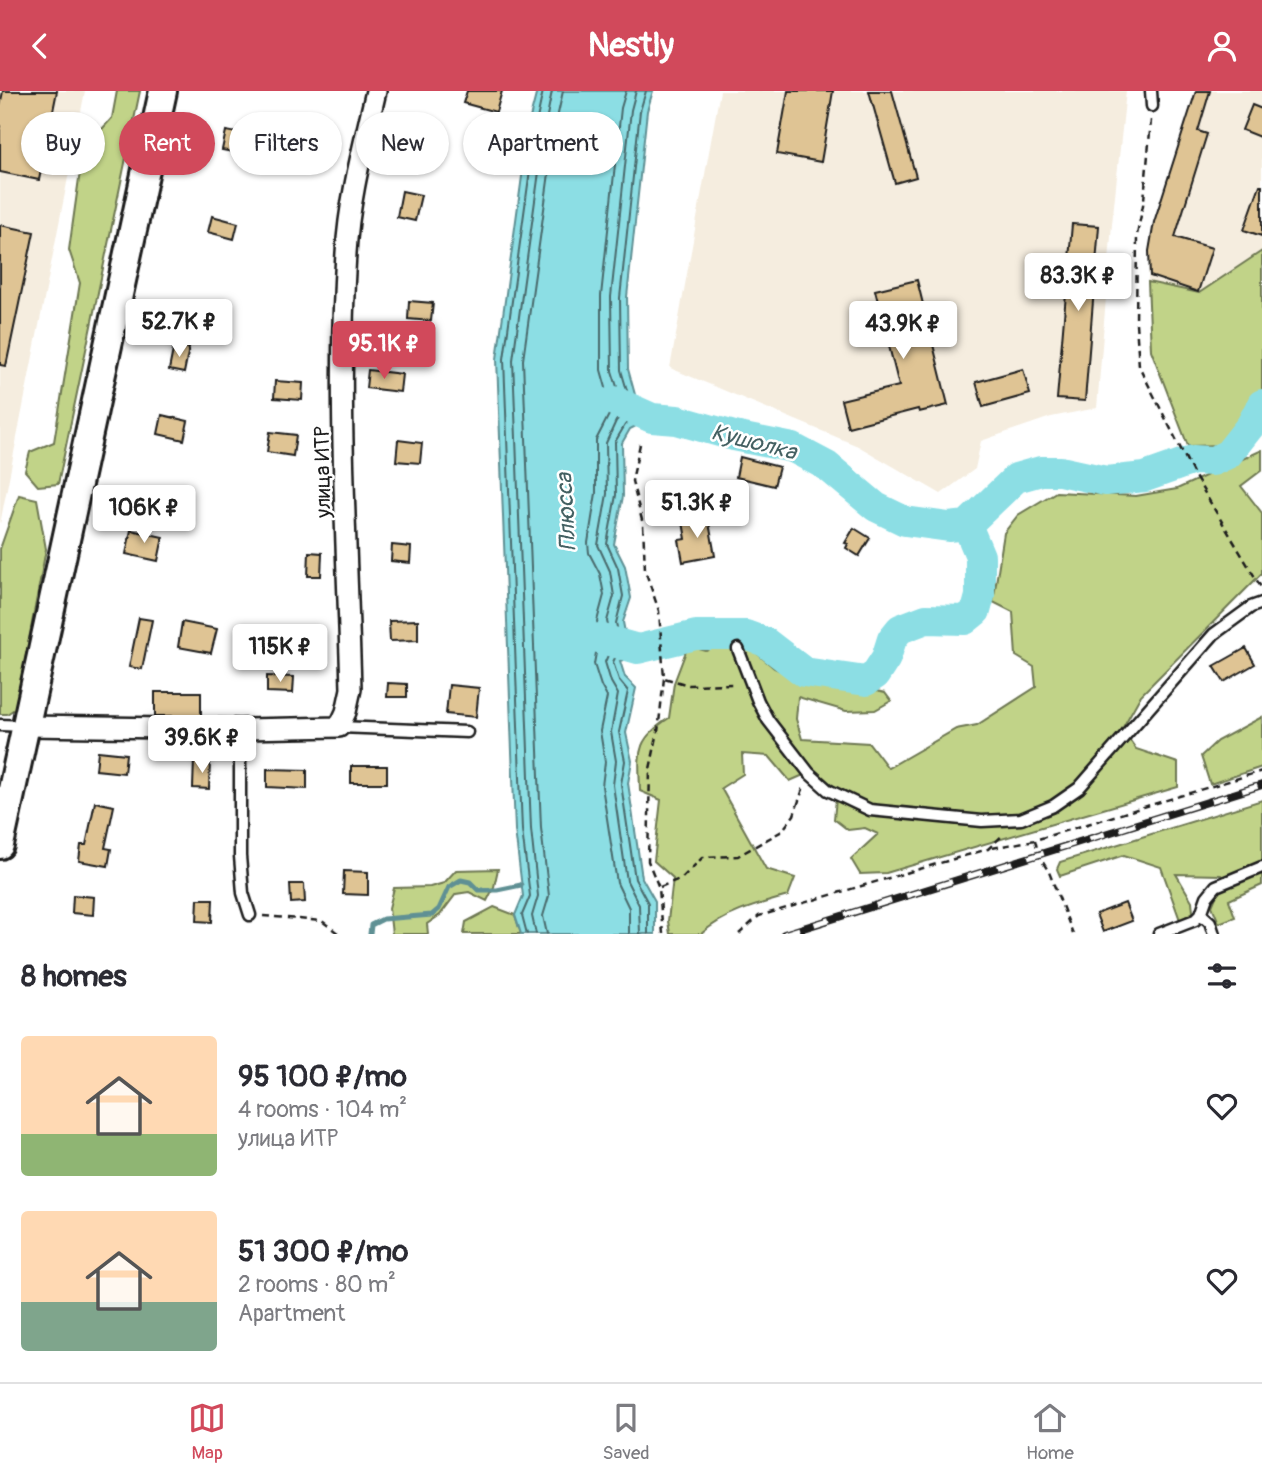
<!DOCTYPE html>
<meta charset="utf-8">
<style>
body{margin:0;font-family:Pangolin,sans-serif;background:#f2f2f3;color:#2b2b33;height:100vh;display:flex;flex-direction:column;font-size:26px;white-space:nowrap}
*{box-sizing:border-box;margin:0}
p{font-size:23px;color:#7c7c81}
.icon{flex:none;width:38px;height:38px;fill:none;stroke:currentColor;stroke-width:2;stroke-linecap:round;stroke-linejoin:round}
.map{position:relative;height:843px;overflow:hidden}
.details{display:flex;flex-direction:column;background:#fff;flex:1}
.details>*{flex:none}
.guide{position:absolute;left:21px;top:21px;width:700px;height:63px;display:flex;gap:14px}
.price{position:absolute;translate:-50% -60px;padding:0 16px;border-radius:7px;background:#fff;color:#222;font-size:23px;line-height:46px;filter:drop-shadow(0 2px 4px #0008)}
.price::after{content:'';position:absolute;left:50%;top:42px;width:21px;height:16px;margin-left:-10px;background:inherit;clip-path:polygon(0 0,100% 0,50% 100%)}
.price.on{background:#d1495b;color:#fff}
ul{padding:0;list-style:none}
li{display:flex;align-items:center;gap:21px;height:175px;padding:0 21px}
li span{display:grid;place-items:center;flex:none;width:196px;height:140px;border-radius:7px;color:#555}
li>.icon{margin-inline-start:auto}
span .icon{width:84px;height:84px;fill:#fffc;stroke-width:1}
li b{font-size:30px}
h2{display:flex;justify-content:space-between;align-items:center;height:84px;padding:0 21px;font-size:30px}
.pill{padding:0 24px;border-radius:32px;background:#fff;box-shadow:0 2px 5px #0004;font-size:24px;line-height:63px}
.pill.on{background:#d1495b;color:#fff}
header{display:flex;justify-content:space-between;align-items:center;height:91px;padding:0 21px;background:#d1495b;color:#fff;font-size:32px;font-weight:700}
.tab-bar{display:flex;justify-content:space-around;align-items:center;height:98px;border-top:2px solid #e1e1e2;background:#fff;font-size:19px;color:#7c7c81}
.tab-bar a{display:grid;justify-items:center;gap:4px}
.tab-bar .on{color:#d1495b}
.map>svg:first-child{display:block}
</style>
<header><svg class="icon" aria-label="back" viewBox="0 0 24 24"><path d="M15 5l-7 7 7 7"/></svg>Nestly<svg class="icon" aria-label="person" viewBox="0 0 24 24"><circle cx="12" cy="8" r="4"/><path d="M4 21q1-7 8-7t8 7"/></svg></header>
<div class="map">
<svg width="1262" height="843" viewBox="0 0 1262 843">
<rect width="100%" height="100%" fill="#fff"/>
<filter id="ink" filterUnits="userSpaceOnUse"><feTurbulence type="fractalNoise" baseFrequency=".0143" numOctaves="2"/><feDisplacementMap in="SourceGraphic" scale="14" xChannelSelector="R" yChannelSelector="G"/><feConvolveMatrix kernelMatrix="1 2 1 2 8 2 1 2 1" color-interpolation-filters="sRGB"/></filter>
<g filter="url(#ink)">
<path fill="#f5eddf" d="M 0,0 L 85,0 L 0,433 Z
M 720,0 L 1126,0 L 1112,133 L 1097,317 L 1051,326 L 981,350 L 975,378 L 941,403 L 858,355 L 670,277 Z
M 1196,0 L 1262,0 L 1262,160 L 1199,202 L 1148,191 L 1149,161 L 1154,131 Z"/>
<path fill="#c1d388" stroke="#6e7852" stroke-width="2" d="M 117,0 L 140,0 L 58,393 L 38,395 L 25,380 L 30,361 L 54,351 L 80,192 L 69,159 L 83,59 L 112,27 Z
M 1262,160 L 1262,299 L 1245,331 L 1223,354 L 1188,355 L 1151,259 L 1148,191 L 1199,202 Z
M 1262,359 L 1262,379 L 1241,395 L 1262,422 L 1262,482 L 1141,604 L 1122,638 L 1136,658 L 1178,672 L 1178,696 L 886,782 L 860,783 L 851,768 L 878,743 L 865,737 L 848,739 L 834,728 L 837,698 L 815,679 L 790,690 L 769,665 L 742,663 L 743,683 L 721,697 L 766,778 L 795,787 L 788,805 C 759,813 724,822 701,843 L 670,843 L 668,830 L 673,787 L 654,770 L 661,709 L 640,700 C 639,662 634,650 669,627 L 674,592 L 688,555 L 706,560 L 725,551 L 753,559 L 774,577 L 802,590 L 841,592 L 885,602 L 891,610 L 875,619 L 846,620 L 798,606 L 796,628 L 802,648 L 869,652 L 888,677 L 956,638 L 977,634 L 1036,596 L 1034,576 L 1016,565 L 1013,521 L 993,511 L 1004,442 L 1018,424 L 1056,401 L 1136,405 L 1177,398 Z
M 19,404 L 37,408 L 46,458 L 16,617 L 7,623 L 0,623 L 0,458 Z
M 1262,626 L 1262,676 L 1210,693 L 1201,665 L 1217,650 Z
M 1262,709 L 1262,794 L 1229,809 L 1235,826 L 1219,832 L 1212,815 L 1218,801 L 1228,793 L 1221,784 L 1176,783 L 1192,810 L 1193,821 L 1180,829 L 1161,776 L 1124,764 L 1060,785 L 1057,778 L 1060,771 Z
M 498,778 L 494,796 L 487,810 L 469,801 L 456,803 L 440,824 L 427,833 L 428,843 L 392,843 L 389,817 L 394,797 L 430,796 L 444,792 L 456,779 Z
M 494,816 L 515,824 L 521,843 L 464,843 L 466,831 Z"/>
<path fill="#8cdee4" stroke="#5f9094" stroke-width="2" d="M 537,0 L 653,0 L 647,20 L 627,206 L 628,278 L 637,311 L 652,327 L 630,338 L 622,352 L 623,405 L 614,453 L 625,475 L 631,507 L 623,531 L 626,547 L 638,558 L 632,566 L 620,570 L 625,586 L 636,597 L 626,642 L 632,670 L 628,692 L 642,787 L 655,810 L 655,843 L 521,843 L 515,824 L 523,805 L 515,739 L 497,268 L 530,27 Z"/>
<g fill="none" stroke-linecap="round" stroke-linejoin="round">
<path stroke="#496a6c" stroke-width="2" d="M 626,0 L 621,17 L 601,205 L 601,279 L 612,318 L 596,349 L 596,402 L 588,452 L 589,462 L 600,483 L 604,504 L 597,530 L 601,553 L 596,562 L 594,573 L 601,595 L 607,606 L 600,640 L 605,671 L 602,695 L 617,792 L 629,817 L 629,843
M 636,0 L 631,19 L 611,206 L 612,280 L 625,321 L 616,330 L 606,352 L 607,403 L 598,454 L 610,480 L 614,505 L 607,530 L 612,555 L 605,571 L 611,591 L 618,603 L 611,641 L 616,670 L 613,694 L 627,790 L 639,814 L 640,843
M 646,0 L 640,20 L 620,207 L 621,279 L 631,313 L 638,324 L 625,334 L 615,351 L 616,404 L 607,453 L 618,477 L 623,505 L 616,532 L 620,549 L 626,559 L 616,565 L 613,571 L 619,589 L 628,600 L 619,641 L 625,670 L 621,693 L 635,788 L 648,812 L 648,843
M 527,843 L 522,824 L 530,805 L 522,739 L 504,268 L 537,28 L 543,0
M 536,843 L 532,825 L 538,805 L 531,738 L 513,269 L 546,30 L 552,0
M 547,843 L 543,825 L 549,805 L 541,737 L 523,269 L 556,32 L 563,0"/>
<path stroke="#5f9094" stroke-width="5" d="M 370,843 L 371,834 L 383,828 L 432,824 L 439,818 L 449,796 L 461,789 L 470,791 L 478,799 L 497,799 L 521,794"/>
<path stroke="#8cdee4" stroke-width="30" d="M 614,310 L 652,327 L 677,329 L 734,345 L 793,357 L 827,375 L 876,416 L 905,430 L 949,436 L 967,434 L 1016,387 L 1041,380 L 1060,380 L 1106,390 L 1145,386 L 1193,369 L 1213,370 L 1228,363 L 1251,334 L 1262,313
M 599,547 L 638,558 L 696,544 L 746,544 L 765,551 L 804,581 L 866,590 L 875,584 L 886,567 L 892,548 L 900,538 L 926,528 L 965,529 L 976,520 L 980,505 L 980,465 L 967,434"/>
</g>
<path fill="#dfc494" stroke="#1c1c1c" stroke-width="2" d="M 3,0 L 57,0 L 39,89 L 0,81 L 0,15 Z
M 467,0 L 502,0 L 496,21 L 463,12 Z
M 788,0 L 833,0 L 821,71 L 777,63 Z
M 869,0 L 892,0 L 916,86 L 895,92 Z
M 1196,0 L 1210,0 L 1198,40 L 1207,43 L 1175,146 L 1212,157 L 1198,201 L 1150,185 L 1149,160 L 1154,131 Z
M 1252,14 L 1262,18 L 1262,47 L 1242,39 Z
M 401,29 L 442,41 L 438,57 L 397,45 Z
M 226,40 L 248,44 L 244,63 L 222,59 Z
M 1260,94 L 1262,94 L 1262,145 L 1244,139 Z
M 402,100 L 421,104 L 415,130 L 397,126 Z
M 212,125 L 238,132 L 234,148 L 208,141 Z
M 1072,133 L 1099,135 L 1085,310 L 1057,308 Z
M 0,134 L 34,141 L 6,275 L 0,274 Z
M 917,189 L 948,314 L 919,321 L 918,318 L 848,336 L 841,309 L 899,295 L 875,199 Z
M 409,210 L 433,212 L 431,230 L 408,228 Z
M 174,254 L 189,257 L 184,282 L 169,279 Z
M 1023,278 L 1030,303 L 983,316 L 976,291 Z
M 368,279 L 402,283 L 400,301 L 366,297 Z
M 275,290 L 303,292 L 302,309 L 274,307 Z
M 162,324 L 188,330 L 184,349 L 158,343 Z
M 270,341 L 296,344 L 293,365 L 267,361 Z
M 398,349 L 422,352 L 420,372 L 396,370 Z
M 740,366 L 779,376 L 774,395 L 736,386 Z
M 708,426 L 715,465 L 683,471 L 679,449 L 686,448 L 683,431 Z
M 854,437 L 870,447 L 859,465 L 846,457 L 848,453 L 845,452 Z
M 131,439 L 163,446 L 158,470 L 126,463 Z
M 392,454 L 411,456 L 410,472 L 391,470 Z
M 309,461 L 322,462 L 321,485 L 308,485 Z
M 139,527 L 152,529 L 142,578 L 129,576 Z
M 418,529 L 418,549 L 390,550 L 389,530 Z
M 182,531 L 217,538 L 211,562 L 178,556 Z
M 1246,557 L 1255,573 L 1224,591 L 1214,575 Z
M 267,585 L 294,586 L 293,602 L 267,601 Z
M 388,592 L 407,593 L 407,606 L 387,606 Z
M 449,594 L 479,597 L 476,626 L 446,623 Z
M 155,601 L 201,601 L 201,625 L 155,625 Z
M 98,660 L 126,663 L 124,682 L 96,679 Z
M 194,669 L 210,670 L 209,698 L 193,697 Z
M 351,675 L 387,675 L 387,692 L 351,692 Z
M 267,678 L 307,679 L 307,698 L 267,696 Z
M 95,711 L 114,715 L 105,757 L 111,758 L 108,775 L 79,770 L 81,754 L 86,754 Z
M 344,780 L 368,781 L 368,804 L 343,803 Z
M 290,793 L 304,793 L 305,811 L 291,812 Z
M 73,804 L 94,806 L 93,824 L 72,822 Z
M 198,808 L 213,808 L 212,831 L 197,830 Z
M 1125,812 L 1132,830 L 1103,841 L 1096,823 Z"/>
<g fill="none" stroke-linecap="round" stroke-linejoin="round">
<g stroke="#1c1c1c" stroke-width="15">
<path id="service" d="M 1151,0 L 1152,15
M 738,558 L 758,610 L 768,629 L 809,682 L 828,699 L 870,719 L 982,730 L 1021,728 L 1053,715 L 1079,697 L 1214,543 L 1251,516 L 1262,512
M 0,634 L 26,635
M 339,636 L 467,641
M 240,638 L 240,765 L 243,802 L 250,824
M 1201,823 L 1210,831 L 1214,843
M 1159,843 L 1195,829 L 1201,823 L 1207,806 L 1216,795 L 1262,776"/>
</g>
<g stroke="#1c1c1c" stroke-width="24">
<path id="minor" d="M 26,635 L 240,638 L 339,636 L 346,621 L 351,598 C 347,453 337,307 346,162 C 349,107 364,53 376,0"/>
</g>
<g stroke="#1c1c1c" stroke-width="32">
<path id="secondary" d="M 0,754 L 163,0"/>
</g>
<path stroke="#1c1c1c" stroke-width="2.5" stroke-dasharray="7 5" stroke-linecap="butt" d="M 1151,29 L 1144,109 L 1137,144 L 1136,232 L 1139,275 L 1194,384 L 1262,498
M 640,353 L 632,390 L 643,433 L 645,479 L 659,520 L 664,587 L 689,594 L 736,593
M 1035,749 L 1039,765 L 1049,781 L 1073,843
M 992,757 L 1035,749 L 1262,680
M 660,796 L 682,787 L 703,766 L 738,765 L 782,740 L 794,724 L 804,695
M 263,825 L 322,830 L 339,843
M 663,843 L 659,797 L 648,770 L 650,678 L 658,641 L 664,587
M 739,843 L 759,825 L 988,758 L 1004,743"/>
<use href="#service" stroke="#fff" stroke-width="10"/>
<use href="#minor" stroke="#fff" stroke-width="19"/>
<use href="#secondary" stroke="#fff" stroke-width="26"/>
<g stroke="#1c1c1c" stroke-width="8">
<path id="rail" d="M 784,843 L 1262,694"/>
</g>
<use href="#rail" stroke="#fff" stroke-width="5" stroke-dasharray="16" stroke-linecap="butt"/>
</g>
</g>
<g text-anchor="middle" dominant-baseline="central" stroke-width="5" stroke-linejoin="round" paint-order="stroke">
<g font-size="21" fill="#1c1c1c" stroke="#fff">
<text transform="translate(323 381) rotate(-91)">улица ИТР</text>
</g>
<g font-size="23" font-style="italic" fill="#436062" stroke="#fff">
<text transform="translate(754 351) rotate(14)">Кушолка</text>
<text transform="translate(566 421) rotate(-93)">Плюсса</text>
</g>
</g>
</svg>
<b class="price" style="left:1078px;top:222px">83.3K ₽</b>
<b class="price" style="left:179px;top:268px">52.7K ₽</b>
<b class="price" style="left:903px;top:270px">43.9K ₽</b>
<b class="price on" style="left:384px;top:290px">95.1K ₽</b>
<b class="price" style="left:697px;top:449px">51.3K ₽</b>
<b class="price" style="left:144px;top:454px">106K ₽</b>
<b class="price" style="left:280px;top:593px">115K ₽</b>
<b class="price" style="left:202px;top:684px">39.6K ₽</b>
<div class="guide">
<a class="pill">Buy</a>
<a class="pill on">Rent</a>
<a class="pill">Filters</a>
<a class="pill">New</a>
<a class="pill">Apartment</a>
</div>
</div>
<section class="details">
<h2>8 homes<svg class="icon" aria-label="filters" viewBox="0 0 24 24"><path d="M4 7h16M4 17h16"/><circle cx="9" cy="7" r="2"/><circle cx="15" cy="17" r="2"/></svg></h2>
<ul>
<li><span style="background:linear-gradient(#ffd9b3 70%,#8fb573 0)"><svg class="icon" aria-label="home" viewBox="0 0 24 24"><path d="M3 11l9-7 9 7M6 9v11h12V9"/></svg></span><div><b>95 100 ₽/mo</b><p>4 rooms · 104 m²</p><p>улица ИТР</p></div><svg class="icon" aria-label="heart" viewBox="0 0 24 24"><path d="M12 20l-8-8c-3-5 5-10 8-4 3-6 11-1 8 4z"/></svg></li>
<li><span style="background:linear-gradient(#ffd9b3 65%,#7fa58c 0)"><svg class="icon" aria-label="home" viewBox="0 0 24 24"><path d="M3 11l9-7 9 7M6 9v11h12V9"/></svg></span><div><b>51 300 ₽/mo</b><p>2 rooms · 80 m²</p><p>Apartment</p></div><svg class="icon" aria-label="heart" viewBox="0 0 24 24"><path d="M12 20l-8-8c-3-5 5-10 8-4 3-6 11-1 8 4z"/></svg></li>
</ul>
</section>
<nav class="tab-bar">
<a class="on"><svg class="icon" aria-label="map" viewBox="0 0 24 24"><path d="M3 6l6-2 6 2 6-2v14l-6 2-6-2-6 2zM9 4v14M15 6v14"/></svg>Map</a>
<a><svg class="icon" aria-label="saved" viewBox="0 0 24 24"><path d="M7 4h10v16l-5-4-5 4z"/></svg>Saved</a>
<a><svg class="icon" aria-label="home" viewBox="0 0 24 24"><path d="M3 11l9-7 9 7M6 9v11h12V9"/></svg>Home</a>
</nav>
